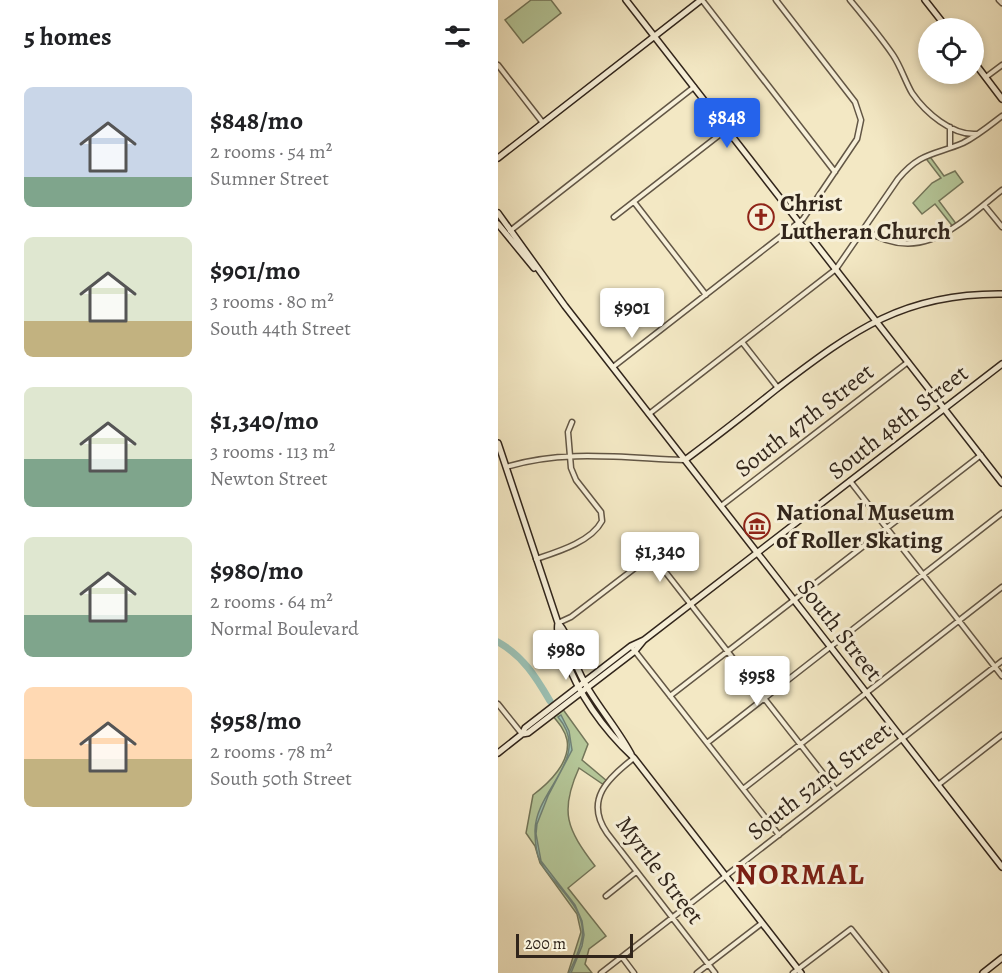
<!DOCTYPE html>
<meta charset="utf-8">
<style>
body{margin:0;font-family:Alegreya,serif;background:#f2f2f2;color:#202124;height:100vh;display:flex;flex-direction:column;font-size:22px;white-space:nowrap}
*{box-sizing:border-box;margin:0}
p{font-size:20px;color:#757577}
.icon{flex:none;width:33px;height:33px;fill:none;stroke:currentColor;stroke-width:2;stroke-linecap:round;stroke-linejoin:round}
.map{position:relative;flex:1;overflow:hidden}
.panel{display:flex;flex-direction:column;background:#fff;width:498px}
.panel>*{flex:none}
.buttons{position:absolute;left:420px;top:18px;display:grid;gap:12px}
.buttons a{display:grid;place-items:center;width:66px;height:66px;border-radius:50%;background:#fff;box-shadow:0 3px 9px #0003;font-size:30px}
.scale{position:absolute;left:18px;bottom:15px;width:117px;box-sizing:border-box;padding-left:6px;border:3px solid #31251b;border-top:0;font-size:16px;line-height:21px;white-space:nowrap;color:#31251b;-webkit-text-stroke:4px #f7f0d9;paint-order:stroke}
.price{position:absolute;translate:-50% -51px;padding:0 14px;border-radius:6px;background:#fff;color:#222;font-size:20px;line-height:39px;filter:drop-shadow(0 2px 3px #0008)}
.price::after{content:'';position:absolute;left:50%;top:36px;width:18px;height:14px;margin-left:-9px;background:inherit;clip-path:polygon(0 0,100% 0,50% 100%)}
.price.active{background:#2563eb;color:#fff}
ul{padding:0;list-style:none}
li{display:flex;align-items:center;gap:18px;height:150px;padding:0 24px}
li span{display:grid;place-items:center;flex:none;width:168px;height:120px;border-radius:9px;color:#555}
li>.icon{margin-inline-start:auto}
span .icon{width:72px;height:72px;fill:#fffc;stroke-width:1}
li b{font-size:26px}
h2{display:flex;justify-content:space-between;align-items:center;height:72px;padding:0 24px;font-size:26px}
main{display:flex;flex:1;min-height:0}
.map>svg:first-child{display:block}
</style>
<main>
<section class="panel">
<h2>5 homes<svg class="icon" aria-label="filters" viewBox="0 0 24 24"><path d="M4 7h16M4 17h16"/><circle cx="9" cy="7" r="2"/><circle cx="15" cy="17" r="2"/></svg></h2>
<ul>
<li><span style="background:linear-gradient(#c9d6e8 75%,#7fa58c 0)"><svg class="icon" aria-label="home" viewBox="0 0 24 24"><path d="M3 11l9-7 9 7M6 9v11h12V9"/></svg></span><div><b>$848/mo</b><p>2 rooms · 54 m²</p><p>Sumner Street</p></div></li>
<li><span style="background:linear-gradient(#dfe7d0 70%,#c2b280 0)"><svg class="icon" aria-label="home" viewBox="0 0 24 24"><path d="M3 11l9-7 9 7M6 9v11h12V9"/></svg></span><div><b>$901/mo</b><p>3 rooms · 80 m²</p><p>South 44th Street</p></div></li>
<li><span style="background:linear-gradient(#dfe7d0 60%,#7fa58c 0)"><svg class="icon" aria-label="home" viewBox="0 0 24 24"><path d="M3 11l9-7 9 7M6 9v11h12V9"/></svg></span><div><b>$1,340/mo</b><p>3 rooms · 113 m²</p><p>Newton Street</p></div></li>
<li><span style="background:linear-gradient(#dfe7d0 65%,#7fa58c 0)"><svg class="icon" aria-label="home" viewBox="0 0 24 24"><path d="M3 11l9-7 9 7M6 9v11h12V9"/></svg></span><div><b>$980/mo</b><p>2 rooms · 64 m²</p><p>Normal Boulevard</p></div></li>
<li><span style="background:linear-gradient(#ffd9b3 60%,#c2b280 0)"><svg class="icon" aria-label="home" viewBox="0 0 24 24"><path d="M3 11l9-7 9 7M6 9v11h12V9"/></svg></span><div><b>$958/mo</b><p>2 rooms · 78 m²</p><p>South 50th Street</p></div></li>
</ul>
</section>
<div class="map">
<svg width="504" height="973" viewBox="0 0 504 973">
<rect width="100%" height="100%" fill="#f3e8c4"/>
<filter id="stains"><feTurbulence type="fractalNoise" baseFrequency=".00333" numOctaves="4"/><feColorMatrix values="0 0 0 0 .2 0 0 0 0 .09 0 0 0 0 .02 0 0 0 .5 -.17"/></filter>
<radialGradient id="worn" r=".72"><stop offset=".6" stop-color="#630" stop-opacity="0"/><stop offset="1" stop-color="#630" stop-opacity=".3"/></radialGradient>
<path fill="#b5c799" stroke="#73765a" stroke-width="1.5" d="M 33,0 L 53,0 L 63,13 L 25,43 L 7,20 Z
M 430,154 L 446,176 L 457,171 L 465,182 L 441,201 L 459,225 L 456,228 L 437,204 L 424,214 L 415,203 L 434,183 L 443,178 L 426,156 Z
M 64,708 L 90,744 L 84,760 L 109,781 L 106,785 L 81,768 C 61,812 69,829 97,866 L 70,888 L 108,936 L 91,949 L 87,964 L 94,973 L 70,973 L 83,932 L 79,914 L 42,863 L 37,846 L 28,833 L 35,795 C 51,783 73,762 69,740 C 67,730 60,722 54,715 Z"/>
<path fill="#9bc0b3" stroke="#718276" stroke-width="1.5" d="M 63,715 L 71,731 L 74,750 L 50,796 L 39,824 L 38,834 L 43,861 L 77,905 L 84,921 L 86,935 L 84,946 L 73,973 L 71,973 C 76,962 82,950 84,938 C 89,907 56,886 43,863 C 38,854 37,841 37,831 C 37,789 95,758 60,717 Z"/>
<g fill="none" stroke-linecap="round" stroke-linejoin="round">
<path stroke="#9bc0b3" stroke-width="7" d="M 0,642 C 25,656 38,677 52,701"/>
<g stroke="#625645" stroke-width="7">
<path id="street" d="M 204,0 L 337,172
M 352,0 C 367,18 382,36 395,55 C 403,67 407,81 414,93 C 427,112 454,136 479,134
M 501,0 L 504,3
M 0,65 L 45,123
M 488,77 L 504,65
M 452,127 L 452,146
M 136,202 L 208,295
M 486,205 L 504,227
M 116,217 L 229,129
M 366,229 C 423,266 460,225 504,190
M 12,231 L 196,87
M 244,342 L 280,388
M 115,367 L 305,219 L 359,139 L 363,120 L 357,102 L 278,0
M 151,414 L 338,269 L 400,179 C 422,152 437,155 465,143 C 479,136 491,126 504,116
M 8,467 C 65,449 127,458 186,460
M 352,481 L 504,676
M 223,506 L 410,362
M 151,551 L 338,790
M 38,559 C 59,552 93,542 104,521 L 103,512 L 78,480 L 73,468 L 70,432 L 74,422
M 60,623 L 73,617 L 154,555
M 133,646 L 281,835
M 172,696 L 483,455
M 0,704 L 24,734
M 209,743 L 504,513
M 136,758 C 110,778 86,800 109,833 L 217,973
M 440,785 L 504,735
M 245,789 L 504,587
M 108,896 L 138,872
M 124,957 L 136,973
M 103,973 L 504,661
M 199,973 L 264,923
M 295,973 L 353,929 L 388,973"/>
</g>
<g stroke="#31251b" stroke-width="8">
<path id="secondary" d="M 128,0 L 504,483
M 427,0 L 449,28
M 476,62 L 504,99
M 0,158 L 203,0
M 0,213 L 67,306 L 504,867
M 0,224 L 36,268
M 0,443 L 60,623 C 70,633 72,649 77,662 C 90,697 116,722 133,754
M 187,460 C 219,436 250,412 281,387 C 356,330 406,293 504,294
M 60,623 C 58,634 63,644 66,655 C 81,695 105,729 136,758 L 303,973
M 24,734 L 30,733 L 137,651 L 146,640
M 0,753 L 24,734 L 27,728 L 133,646 L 146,640 L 504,364
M 485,973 L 504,958"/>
</g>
<use href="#street" stroke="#f7f0d9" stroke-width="4"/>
<use href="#secondary" stroke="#f7f0d9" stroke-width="5"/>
</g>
<defs>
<g id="church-ring" transform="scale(1.35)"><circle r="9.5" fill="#f7f0d9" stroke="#8f2418" stroke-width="1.5"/><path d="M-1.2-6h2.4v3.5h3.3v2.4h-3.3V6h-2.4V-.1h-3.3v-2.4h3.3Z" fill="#8f2418"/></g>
<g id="museum-ring" transform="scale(1.35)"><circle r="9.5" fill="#f7f0d9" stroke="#8f2418" stroke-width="1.5"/><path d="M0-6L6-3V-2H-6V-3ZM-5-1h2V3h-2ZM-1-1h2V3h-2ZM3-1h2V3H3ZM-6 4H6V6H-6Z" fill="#8f2418"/></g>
</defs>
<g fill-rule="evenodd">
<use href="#church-ring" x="263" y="217"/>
<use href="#museum-ring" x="259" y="526"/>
</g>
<g text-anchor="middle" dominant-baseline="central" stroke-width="6" stroke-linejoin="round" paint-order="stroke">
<g font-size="24" font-weight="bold" fill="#31251b" stroke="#f7f0d9" text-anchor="start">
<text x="282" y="203">Christ<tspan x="282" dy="28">Lutheran Church</tspan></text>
<text x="278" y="512">National Museum<tspan x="278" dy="28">of Roller Skating</tspan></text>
</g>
<g font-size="24" fill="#31251b" stroke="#f7f0d9">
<text transform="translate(306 420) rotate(-38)">South 47th Street</text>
<text transform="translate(400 422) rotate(-38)">South 48th Street</text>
<text transform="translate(342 630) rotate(52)">South Street</text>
<text transform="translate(321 781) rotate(-38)">South 52nd Street</text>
<text transform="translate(162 870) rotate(53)">Myrtle Street</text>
</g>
<g font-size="30" font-weight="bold" letter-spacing="1.5" fill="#7a1f14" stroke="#f7f0d9">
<text x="302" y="874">NORMAL</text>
</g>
</g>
<rect width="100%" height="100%" filter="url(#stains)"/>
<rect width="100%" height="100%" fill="url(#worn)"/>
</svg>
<div class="buttons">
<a><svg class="icon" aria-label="locate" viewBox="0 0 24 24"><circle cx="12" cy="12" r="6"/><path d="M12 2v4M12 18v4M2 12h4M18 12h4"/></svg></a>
</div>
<div class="scale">200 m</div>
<b class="price active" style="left:229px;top:149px">$848</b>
<b class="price" style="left:134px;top:339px">$901</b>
<b class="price" style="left:162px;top:583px">$1,340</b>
<b class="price" style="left:68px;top:681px">$980</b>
<b class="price" style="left:259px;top:707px">$958</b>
</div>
</main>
